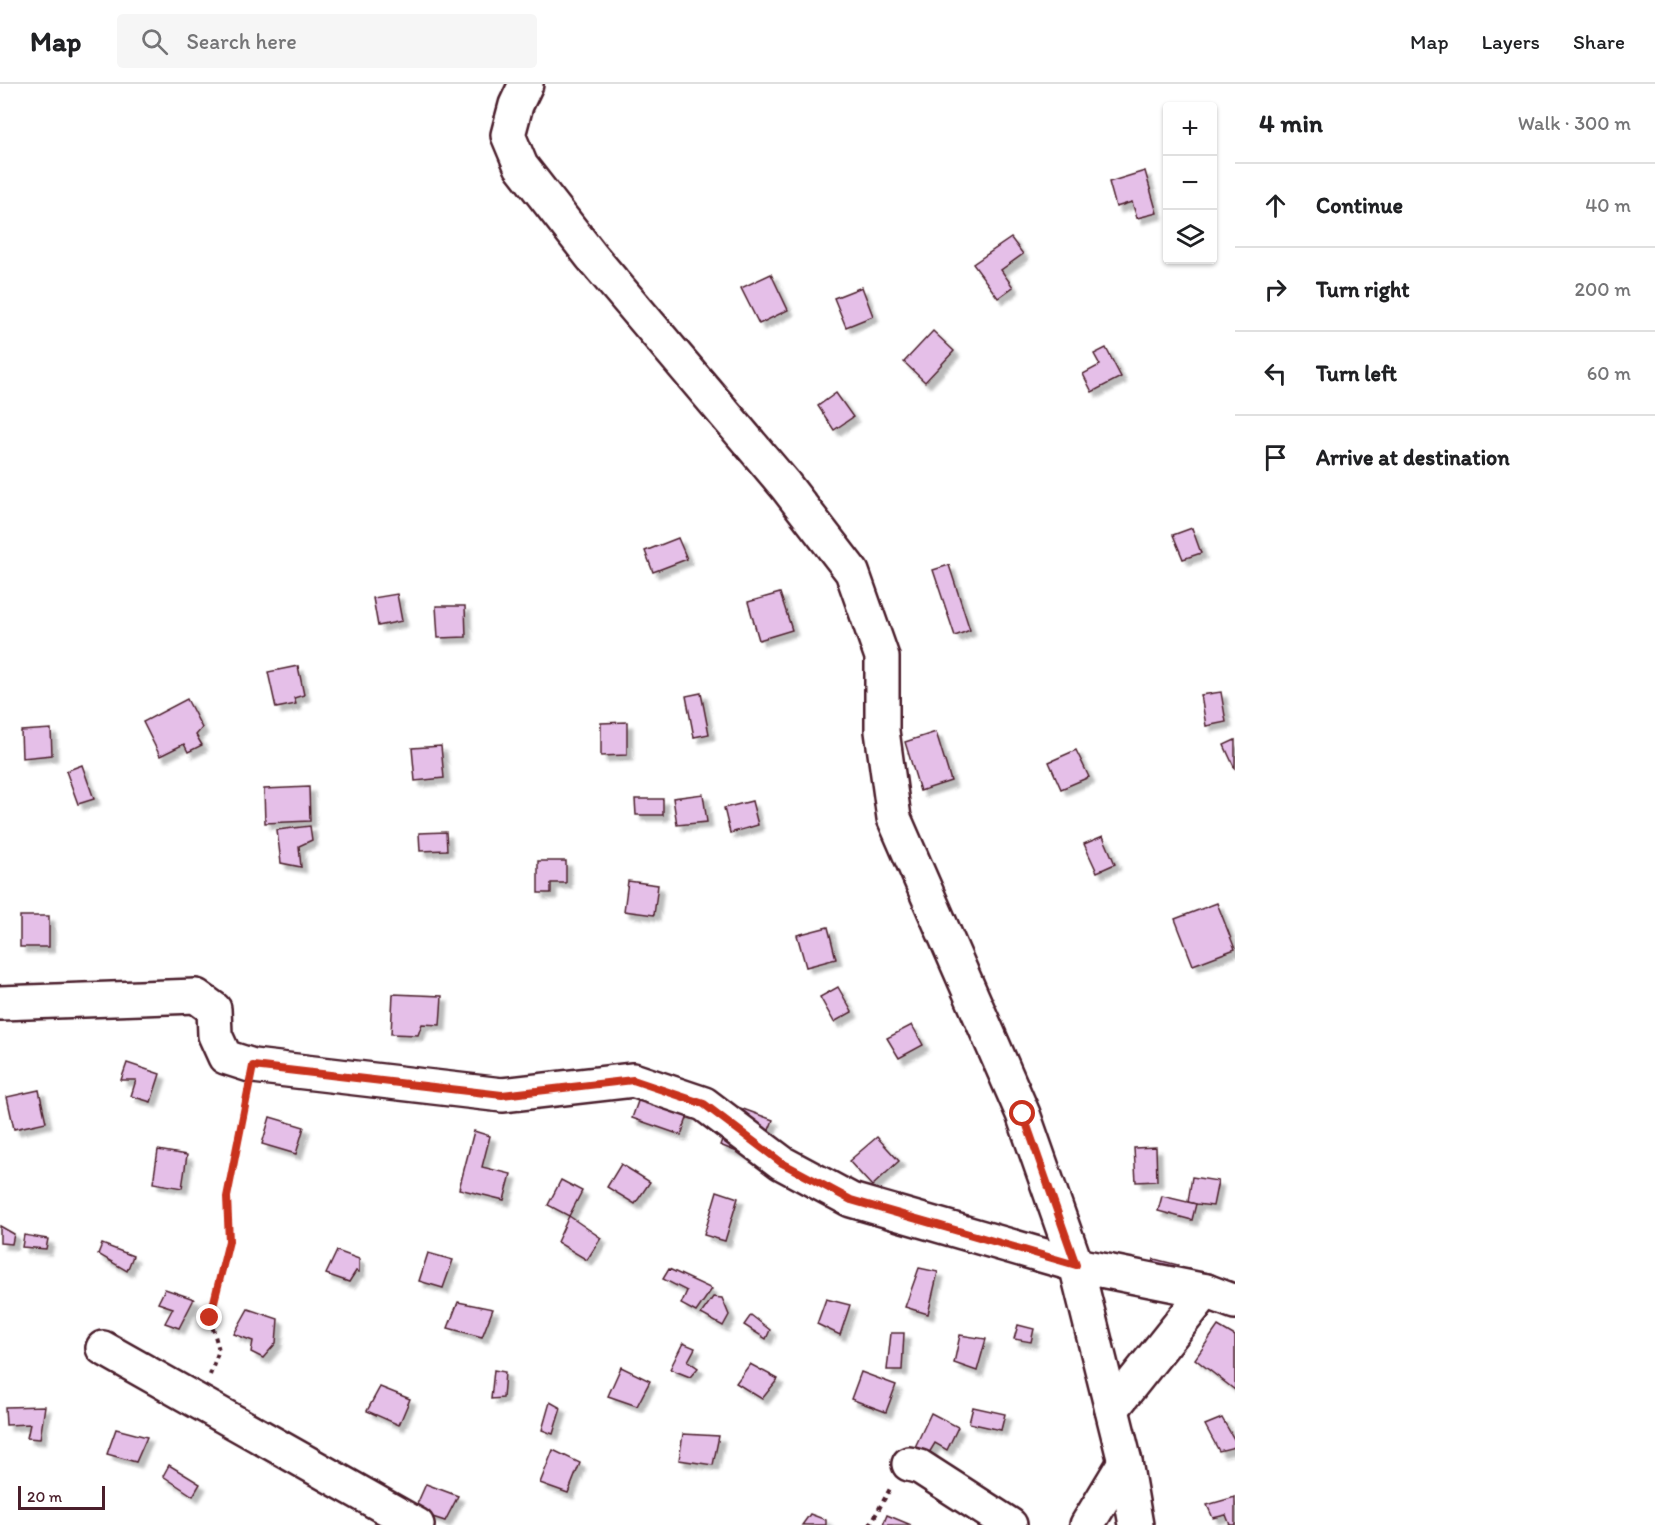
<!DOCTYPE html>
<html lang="en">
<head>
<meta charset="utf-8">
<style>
  :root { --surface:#fff; --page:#f6f6f6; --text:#202124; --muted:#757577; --line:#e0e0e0 }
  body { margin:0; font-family:Itim,sans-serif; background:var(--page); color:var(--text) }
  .controls { position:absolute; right:18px; top:18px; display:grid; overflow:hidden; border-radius:6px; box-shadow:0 2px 4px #0004 }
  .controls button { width:54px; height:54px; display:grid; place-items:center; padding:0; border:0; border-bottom:2px solid var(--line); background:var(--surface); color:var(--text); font:30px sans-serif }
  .scale { position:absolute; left:18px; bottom:15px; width:87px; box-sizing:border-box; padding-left:6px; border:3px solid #4a1f2b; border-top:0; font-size:16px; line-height:21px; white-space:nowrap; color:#4a1f2b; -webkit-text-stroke:4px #fff; paint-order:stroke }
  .stop { position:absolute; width:18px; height:18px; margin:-14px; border:4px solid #c8321e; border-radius:50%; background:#fff }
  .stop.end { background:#c8321e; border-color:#fff; box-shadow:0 2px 6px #0008 }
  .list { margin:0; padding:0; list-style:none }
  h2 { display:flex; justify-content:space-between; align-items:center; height:78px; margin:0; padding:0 24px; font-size:26px }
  h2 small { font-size:20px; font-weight:400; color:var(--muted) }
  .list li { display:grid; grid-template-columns:39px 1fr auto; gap:18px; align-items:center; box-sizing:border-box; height:84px; padding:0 24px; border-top:2px solid var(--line) }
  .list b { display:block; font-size:22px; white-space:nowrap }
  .list em { font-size:20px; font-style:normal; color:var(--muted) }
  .icon { flex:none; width:33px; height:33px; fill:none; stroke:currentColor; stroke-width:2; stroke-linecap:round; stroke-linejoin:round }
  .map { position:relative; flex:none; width:1235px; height:1441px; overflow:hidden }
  header { display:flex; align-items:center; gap:36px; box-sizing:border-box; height:84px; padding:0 30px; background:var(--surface); border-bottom:2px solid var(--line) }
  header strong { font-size:28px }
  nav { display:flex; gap:33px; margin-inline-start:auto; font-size:21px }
  .search { width:420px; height:54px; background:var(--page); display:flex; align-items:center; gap:15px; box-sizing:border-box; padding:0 21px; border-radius:6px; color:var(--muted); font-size:22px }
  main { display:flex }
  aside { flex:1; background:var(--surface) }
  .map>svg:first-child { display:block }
  .building { fill:#e5bfe8; stroke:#4a1f2b; stroke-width:1.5; filter:url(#shadow) }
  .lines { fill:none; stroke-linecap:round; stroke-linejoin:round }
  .minor-casing { stroke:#4a1f2b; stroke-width:38 }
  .path { stroke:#4a1f2b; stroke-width:4; stroke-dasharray:4.5 4.5; stroke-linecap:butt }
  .minor { stroke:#fff; stroke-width:33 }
  .route { stroke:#c8321e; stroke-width:8 }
</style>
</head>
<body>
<header>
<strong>Map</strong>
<div class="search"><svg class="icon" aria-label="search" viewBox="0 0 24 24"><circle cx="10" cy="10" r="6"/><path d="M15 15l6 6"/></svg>Search here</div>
<nav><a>Map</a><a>Layers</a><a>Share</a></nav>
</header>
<main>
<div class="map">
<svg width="1235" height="1441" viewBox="0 0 1235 1441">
  <defs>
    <filter id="shadow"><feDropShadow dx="5.5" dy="5.5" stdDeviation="1.5" flood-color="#0004"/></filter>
  </defs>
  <rect width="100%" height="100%" fill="#fff"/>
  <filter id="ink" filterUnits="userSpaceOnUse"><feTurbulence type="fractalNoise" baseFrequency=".0167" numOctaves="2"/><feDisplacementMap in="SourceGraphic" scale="12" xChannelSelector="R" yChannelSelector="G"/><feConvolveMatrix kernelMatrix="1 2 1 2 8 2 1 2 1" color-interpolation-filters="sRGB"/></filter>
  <g filter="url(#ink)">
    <g class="building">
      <path d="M 1145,87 L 1157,129 L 1137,134 L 1132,118 L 1116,123 L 1109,98 Z"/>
      <path d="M 1011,154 L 1023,170 L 1001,186 L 1013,203 L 998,214 L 973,180 Z"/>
      <path d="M 771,190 L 788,226 L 759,240 L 741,204 Z"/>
      <path d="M 862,203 L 873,232 L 846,243 L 834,214 Z"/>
      <path d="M 933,247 L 954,267 L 925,298 L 904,278 Z"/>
      <path d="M 1106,264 L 1121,293 L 1092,308 L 1083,290 L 1100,281 L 1094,270 Z"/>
      <path d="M 836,309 L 853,333 L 834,346 L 818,322 Z"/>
      <path d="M 1192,444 L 1201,469 L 1183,475 L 1173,451 Z"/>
      <path d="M 678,454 L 687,475 L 653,488 L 645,467 Z"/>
      <path d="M 949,481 L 970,546 L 955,552 L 933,486 Z"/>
      <path d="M 780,509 L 792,546 L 759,556 L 748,518 Z"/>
      <path d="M 397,510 L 402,537 L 378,542 L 373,514 Z"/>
      <path d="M 436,522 L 465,522 L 466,553 L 438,554 Z"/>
      <path d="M 298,582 L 304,611 L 294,614 L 296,620 L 276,624 L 268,588 Z"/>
      <path d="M 1221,608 L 1226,638 L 1206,642 L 1201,611 Z"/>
      <path d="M 701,609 L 709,650 L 694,653 L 686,612 Z"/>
      <path d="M 187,615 L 202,644 L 196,651 L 202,661 L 188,668 L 184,660 L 160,672 L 143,638 Z"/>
      <path d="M 627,638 L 627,671 L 601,672 L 601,639 Z"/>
      <path d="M 51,645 L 52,671 L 22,674 L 21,647 Z"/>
      <path d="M 936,648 L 951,697 L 920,707 L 905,658 Z"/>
      <path d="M 1235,656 L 1235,685 L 1224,661 Z"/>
      <path d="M 441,662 L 444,694 L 415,697 L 412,664 Z"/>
      <path d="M 1076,666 L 1089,693 L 1061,705 L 1049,678 Z"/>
      <path d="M 82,681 L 94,715 L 78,720 L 66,687 Z"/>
      <path d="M 309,703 L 310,737 L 265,739 L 264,705 Z"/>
      <path d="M 703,710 L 707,738 L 677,741 L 673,714 Z"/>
      <path d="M 635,715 L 663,715 L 663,731 L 636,731 Z"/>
      <path d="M 752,717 L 758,741 L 730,749 L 724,724 Z"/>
      <path d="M 310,742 L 312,756 L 299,762 L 301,783 L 281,779 L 277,746 Z"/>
      <path d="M 446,748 L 447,766 L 420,767 L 419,749 Z"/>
      <path d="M 1103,752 L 1115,780 L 1097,788 L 1084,760 Z"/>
      <path d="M 538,777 L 566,777 L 566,799 L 551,799 L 551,809 L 538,809 Z"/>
      <path d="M 628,797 L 658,801 L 654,831 L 624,827 Z"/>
      <path d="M 1217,819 L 1235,865 L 1193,881 L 1175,835 Z"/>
      <rect x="20" y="832" width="29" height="31"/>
      <path d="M 828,843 L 836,875 L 806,883 L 797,851 Z"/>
      <path d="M 838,903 L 852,928 L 834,938 L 820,913 Z"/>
      <path d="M 393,910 L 442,912 L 440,941 L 422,940 L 418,951 L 391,950 Z"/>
      <path d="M 912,941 L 923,961 L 899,974 L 887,954 Z"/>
      <path d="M 127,979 L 160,990 L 151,1018 L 131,1012 L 136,996 L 121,996 Z"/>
      <path d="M 39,1006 L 46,1038 L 14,1045 L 7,1013 Z"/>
      <path d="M 641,1009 L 690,1026 L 681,1051 L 632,1034 Z"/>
      <path d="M 735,1022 L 773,1036 L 757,1076 L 720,1061 Z"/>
      <path d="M 270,1033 L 304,1043 L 296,1070 L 262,1060 Z"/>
      <path d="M 474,1047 L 490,1052 L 482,1083 L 511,1090 L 504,1116 L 459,1105 Z"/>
      <path d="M 877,1053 L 899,1077 L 872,1102 L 849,1077 Z"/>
      <path d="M 1156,1063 L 1157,1097 L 1136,1098 L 1134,1064 Z"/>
      <path d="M 158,1066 L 187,1071 L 182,1104 L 153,1099 Z"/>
      <path d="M 621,1080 L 650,1098 L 635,1120 L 607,1103 Z"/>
      <path d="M 1192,1093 L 1218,1097 L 1213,1122 L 1196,1120 L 1188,1118 Z"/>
      <path d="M 561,1096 L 582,1107 L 569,1132 L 548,1121 Z"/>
      <path d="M 717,1107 L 738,1114 L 725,1157 L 704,1151 Z"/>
      <path d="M 1162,1112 L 1196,1120 L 1192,1136 L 1158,1127 Z"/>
      <path d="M 569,1132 L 601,1154 L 587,1176 L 557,1158 Z"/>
      <path d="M 0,1142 L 14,1150 L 12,1160 L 0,1159 Z"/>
      <path d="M 24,1151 L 48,1155 L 46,1165 L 22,1163 Z"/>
      <path d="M 102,1160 L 133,1172 L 127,1187 L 98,1170 Z"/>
      <path d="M 337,1167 L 359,1175 L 359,1188 L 356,1187 L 349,1198 L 326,1190 Z"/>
      <path d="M 428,1169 L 453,1176 L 443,1204 L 419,1197 Z"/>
      <path d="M 1154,1175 L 1178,1181 L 1174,1194 L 1151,1188 Z"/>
      <path d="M 919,1184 L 938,1188 L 928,1230 L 905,1223 Z"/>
      <path d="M 669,1185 L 712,1205 L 696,1228 L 681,1220 L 687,1207 L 663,1195 Z"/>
      <path d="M 165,1205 L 194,1215 L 179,1244 L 165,1239 L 173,1224 L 158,1219 Z"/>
      <path d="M 713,1213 L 722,1214 L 729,1231 L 723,1242 L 701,1230 Z"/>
      <path d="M 826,1215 L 850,1221 L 840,1251 L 817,1240 Z"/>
      <path d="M 458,1218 L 493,1225 L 482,1253 L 448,1244 Z"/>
      <path d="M 248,1225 L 278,1235 L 276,1259 L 263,1274 L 251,1268 L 253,1257 L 234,1250 Z"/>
      <path d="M 751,1231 L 770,1246 L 766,1255 L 744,1241 Z"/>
      <path d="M 1018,1241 L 1034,1245 L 1031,1258 L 1014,1255 Z"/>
      <path d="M 1218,1242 L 1235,1252 L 1235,1306 L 1195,1275 Z"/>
      <path d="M 891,1249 L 904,1249 L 902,1286 L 887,1286 Z"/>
      <path d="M 960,1251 L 986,1255 L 977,1287 L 954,1279 Z"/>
      <path d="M 683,1259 L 695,1264 L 688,1277 L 698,1284 L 690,1293 L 670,1285 Z"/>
      <path d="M 750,1280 L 778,1295 L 762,1315 L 736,1299 Z"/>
      <path d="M 621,1283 L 650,1297 L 637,1322 L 608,1312 Z"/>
      <path d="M 494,1286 L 505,1288 L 503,1314 L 491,1315 Z"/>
      <path d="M 861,1288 L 896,1301 L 886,1328 L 851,1315 Z"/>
      <path d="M 380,1303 L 410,1315 L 399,1341 L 367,1327 Z"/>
      <path d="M 550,1318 L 561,1324 L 553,1350 L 542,1346 Z"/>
      <path d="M 45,1322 L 40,1355 L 27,1354 L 30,1340 L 6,1341 L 5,1323 Z"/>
      <path d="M 973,1323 L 1005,1330 L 1001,1346 L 969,1339 Z"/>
      <path d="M 931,1329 L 958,1343 L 947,1366 L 935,1359 L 929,1369 L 915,1363 Z"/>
      <path d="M 1222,1334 L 1235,1357 L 1235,1363 L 1219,1367 L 1205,1341 Z"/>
      <path d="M 116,1345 L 147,1353 L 136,1378 L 107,1370 Z"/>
      <path d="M 683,1350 L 719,1352 L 713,1381 L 679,1376 Z"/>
      <path d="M 553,1366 L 580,1379 L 568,1409 L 540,1399 Z"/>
      <path d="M 169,1381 L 200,1400 L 193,1412 L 163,1392 Z"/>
      <path d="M 426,1400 L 458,1412 L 445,1437 L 414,1427 Z"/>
      <path d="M 1235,1413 L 1235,1441 L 1230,1441 L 1226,1431 L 1213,1434 L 1207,1421 Z"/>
      <path d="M 810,1430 L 826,1436 L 826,1441 L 802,1441 Z"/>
      <path d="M 887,1431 L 911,1441 L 883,1441 Z"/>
    </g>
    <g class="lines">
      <g class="minor-casing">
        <g id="minor">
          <path d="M 526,0 L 516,21 L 508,51 L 521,82 L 592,173 L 785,401 L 852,488 L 882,573 L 882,647 L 894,734 L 1023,1030 L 1076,1181 L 1125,1378 L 1136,1441"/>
          <path d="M 0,919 L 196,912 L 214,925 L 215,951 L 225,973 L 253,982 L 502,1011 L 633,996 L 704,1020 L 782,1079 L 851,1116 L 1076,1181 L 1206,1207 L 1235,1218"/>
          <path d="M 103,1264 L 417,1441"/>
          <path d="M 1112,1325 L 1206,1207"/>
          <path d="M 909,1380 L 920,1383 L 1010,1441"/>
          <path d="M 1087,1441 L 1125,1378"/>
        </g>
      </g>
      <g class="path">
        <path d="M 210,1291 L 219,1266 L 210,1234 L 229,1157 L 227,1113 L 247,1012"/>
        <path d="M 870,1441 L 891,1403"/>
      </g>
      <use href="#minor" class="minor"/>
    </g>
  </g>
  <g class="lines" filter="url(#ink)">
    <path class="route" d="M 210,1234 L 229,1157 L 227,1113 L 253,982 L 502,1011 L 633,996 L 704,1020 L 782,1079 L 851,1116 L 1076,1181 L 1023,1030"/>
  </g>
</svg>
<div class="controls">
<button>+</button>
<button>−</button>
<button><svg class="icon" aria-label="layers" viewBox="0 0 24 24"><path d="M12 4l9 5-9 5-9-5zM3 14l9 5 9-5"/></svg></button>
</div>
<div class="scale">20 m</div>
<div class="stop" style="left:1023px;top:1030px"></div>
<div class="stop end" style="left:210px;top:1234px"></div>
</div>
<aside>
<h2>4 min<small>Walk · 300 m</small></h2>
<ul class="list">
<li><svg class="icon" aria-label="ahead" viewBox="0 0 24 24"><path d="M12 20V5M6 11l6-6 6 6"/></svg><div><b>Continue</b></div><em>40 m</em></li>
<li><svg class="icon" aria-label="right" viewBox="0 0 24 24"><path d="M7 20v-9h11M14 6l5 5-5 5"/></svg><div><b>Turn right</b></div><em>200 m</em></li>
<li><svg class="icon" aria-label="left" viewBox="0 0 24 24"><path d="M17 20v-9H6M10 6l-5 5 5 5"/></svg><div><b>Turn left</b></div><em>60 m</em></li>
<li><svg class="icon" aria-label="arrive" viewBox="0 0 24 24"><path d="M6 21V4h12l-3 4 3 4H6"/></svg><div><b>Arrive at destination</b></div></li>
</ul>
</aside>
</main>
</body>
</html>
